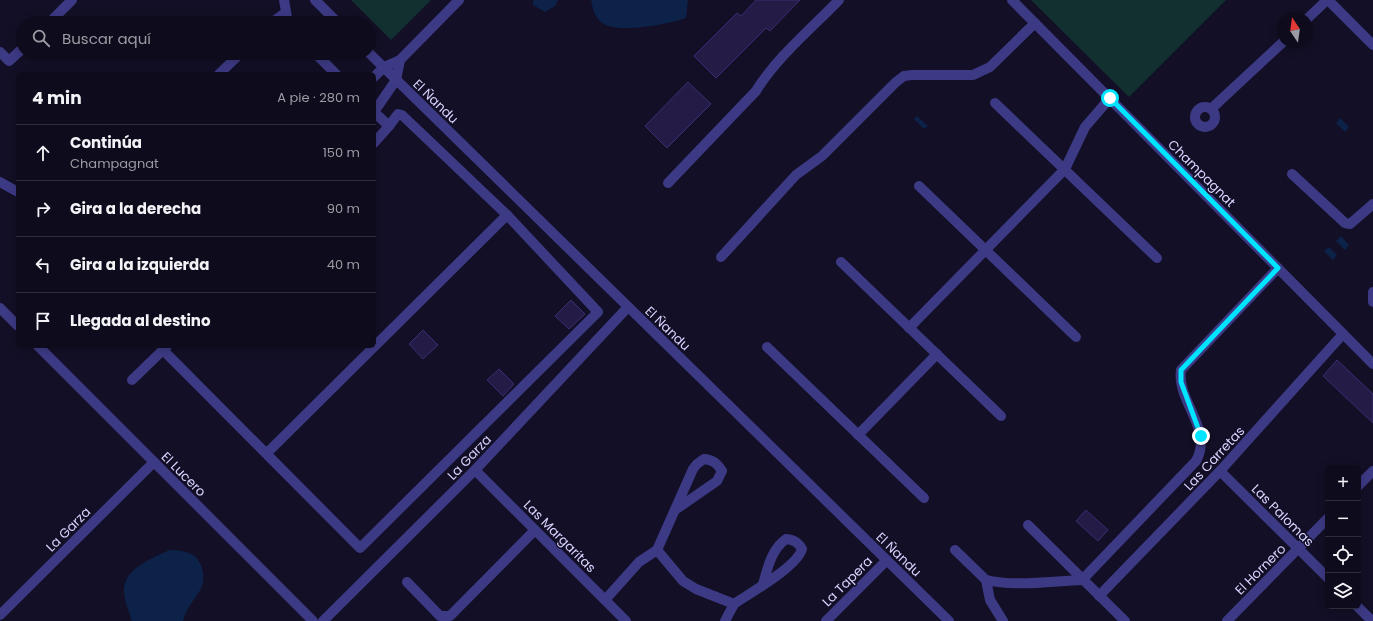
<!DOCTYPE html>
<html lang="es">
<head>
<meta charset="utf-8">
<style>
  :root { --surface:#0e0b1c; --page:#1c1929; --text:#f1f3f6; --muted:#9b9ba3; --line:#2e2b3b }
  body { margin:0; font-family:Poppins,sans-serif; background:var(--page); color:var(--text) }
  .controls { position:absolute; right:12px; bottom:12px; display:grid; overflow:hidden; border-radius:6px; box-shadow:0 2px 10px #0003 }
  .controls button { width:36px; height:36px; display:grid; place-items:center; padding:0; border:0; border-bottom:1px solid var(--line); background:var(--surface); color:var(--text); font:20px sans-serif }
  .compass { position:absolute; left:1277px; top:12px; width:36px; height:36px; border-radius:50%; background:var(--surface); box-shadow:0 2px 10px #0003; rotate:347deg }
  .stop { position:absolute; width:12px; height:12px; margin:-9px; border:3px solid #00e5ff; border-radius:50%; background:#fff }
  .stop.end { background:#00e5ff; border-color:#fff; box-shadow:0 1px 4px #0008 }
  .list { margin:0; padding:0; list-style:none }
  h2 { display:flex; justify-content:space-between; align-items:center; height:52px; margin:0; padding:0 16px; font-size:17px }
  h2 small { font-size:13px; font-weight:400; color:var(--muted) }
  .list li { display:grid; grid-template-columns:26px 1fr auto; gap:12px; align-items:center; box-sizing:border-box; height:56px; padding:0 16px; border-top:1px solid var(--line) }
  .list b { display:block; font-size:15px; white-space:nowrap }
  .list p { margin:0; font-size:13px; white-space:nowrap; color:var(--muted) }
  .list em { font-size:13px; font-style:normal; color:var(--muted) }
  .icon { flex:none; width:22px; height:22px; fill:none; stroke:currentColor; stroke-width:2; stroke-linecap:round; stroke-linejoin:round }
  .map { position:relative; flex:none; width:1373px; height:621px; overflow:hidden }
  .search { position:absolute; background:var(--surface); box-shadow:0 2px 10px #0003; left:16px; top:16px; width:360px; height:44px; display:flex; align-items:center; gap:10px; box-sizing:border-box; padding:0 14px; border-radius:22px; color:var(--muted); font-size:15px }
  .panel { position:absolute; background:var(--surface); box-shadow:0 2px 10px #0003; left:16px; top:72px; width:360px; height:276px; border-radius:6px }
  .map>svg:first-child { display:block }
  .green { fill:#12302f }
  .water { fill:#0c2248 }
  .building { fill:#241b47; stroke:#3b2d73 }
  .lines { fill:none; stroke-linecap:round; stroke-linejoin:round }
  .minor { stroke:#3d3a85; stroke-width:10 }
  .route { stroke:#00e5ff; stroke-width:5 }
  .labels { text-anchor:middle; stroke-width:3; stroke-linejoin:round; paint-order:stroke }
  .street-label { font-size:13px; fill:#d9d4ff; stroke:#130f26 }
</style>
</head>
<body>
<div class="map">
<svg width="1373" height="621" viewBox="0 0 1373 621">
  <rect width="100%" height="100%" fill="#130f26"/>
  <g class="green">
    <path d="M 351,0 L 431,0 L 391,40 Z"/>
    <path d="M 1031,0 L 1226,0 L 1129,97 Z"/>
  </g>
  <g class="water">
    <path d="M 533,0 L 558,0 L 555,6 L 545,12 L 533,5 Z"/>
    <path d="M 591,0 L 688,0 L 686,18 C 668,24 616,35 601,22 C 594,16 593,9 591,0 Z"/>
    <path d="M 917,116 L 928,126 L 924,129 L 914,119 Z"/>
    <path d="M 1340,118 L 1349,127 L 1345,132 L 1336,123 Z"/>
    <path d="M 1341,236 L 1349,245 L 1345,250 L 1336,241 Z"/>
    <path d="M 1329,247 L 1337,255 L 1333,260 L 1324,251 Z"/>
    <path d="M 169,550 C 177,550 187,551 193,555 C 202,561 206,577 202,586 C 197,598 186,607 183,621 L 132,621 C 129,612 124,600 124,591 C 124,567 153,559 169,550 Z"/>
  </g>
  <g class="building">
    <path d="M 756,0 L 800,0 L 770,31 L 766,28 L 716,78 L 694,56 L 737,13 L 741,16 Z"/>
    <path d="M 688,82 L 711,104 L 667,148 L 645,126 Z"/>
    <path d="M 571,300 L 585,314 L 569,329 L 555,316 Z"/>
    <path d="M 423,330 L 438,345 L 423,359 L 409,344 Z"/>
    <path d="M 1337,360 L 1373,394 L 1373,423 L 1323,376 Z"/>
    <path d="M 499,369 L 514,384 L 503,396 L 487,380 Z"/>
    <path d="M 1086,510 L 1108,530 L 1098,541 L 1076,521 Z"/>
  </g>
  <g class="lines">
    <g class="minor">
      <path d="M 284,0 L 288,23"/>
      <path d="M 315,0 L 338,23"/>
      <path d="M 1012,0 L 1373,364"/>
      <path d="M 1328,0 L 1373,45"/>
      <path d="M 1307,19 L 1327,0"/>
      <path d="M 49,23 L 72,0"/>
      <path d="M 271,23 L 285,13"/>
      <path d="M 0,52 L 9,61 L 23,48"/>
      <path d="M 315,53 L 336,74"/>
      <path d="M 369,53 L 949,621"/>
      <path d="M 219,74 L 241,53"/>
      <path d="M 374,77 L 384,67 L 400,60 L 459,0"/>
      <path d="M 995,103 L 1157,258"/>
      <circle cx="1205" cy="117" r="10"/>
      <path d="M 1211,109 L 1283,42"/>
      <path d="M 374,112 L 396,80 L 400,60"/>
      <path d="M 374,143 L 389,126"/>
      <path d="M 1292,174 L 1345,223 L 1350,224 L 1373,204"/>
      <path d="M 0,182 L 18,192"/>
      <path d="M 668,183 L 756,91 C 777,57 811,29 839,0"/>
      <path d="M 919,186 L 1076,337"/>
      <path d="M 721,257 L 796,175 L 822,156 L 896,82 L 904,76 L 912,75 L 973,75 L 990,67 L 1035,23"/>
      <path d="M 841,262 L 1001,416"/>
      <path d="M 1373,292 L 1373,302"/>
      <path d="M 0,308 L 18,326"/>
      <path d="M 909,328 L 1065,169 L 1085,127 L 1110,98"/>
      <path d="M 38,346 L 313,621"/>
      <path d="M 767,347 L 924,498"/>
      <path d="M 163,350 L 360,548 L 598,312 L 507,215 L 402,115 L 398,114 L 389,126 L 374,112"/>
      <path d="M 132,380 L 167,346"/>
      <path d="M 858,435 L 937,354"/>
      <path d="M 267,453 L 507,215"/>
      <path d="M 475,470 L 626,621"/>
      <path d="M 1220,471 L 1328,578"/>
      <path d="M 1358,486 L 1373,471"/>
      <path d="M 1028,525 L 1125,621"/>
      <path d="M 657,550 L 683,581 L 696,589 L 734,604 L 725,621"/>
      <path d="M 955,550 L 986,580 L 990,600 L 1003,621"/>
      <path d="M 986,580 C 1014,587 1053,581 1082,580 L 1196,461 C 1214,429 1176,401 1181,370 L 1278,268"/>
      <path d="M 407,582 L 440,616 L 450,616 L 535,530"/>
      <path d="M 1099,596 L 1220,471 L 1343,334"/>
      <path d="M 605,600 L 639,562 L 657,550 L 693,469 L 697,464 L 704,459 C 713,460 717,463 722,471 L 717,481 L 675,510"/>
      <path d="M 734,604 C 750,593 797,567 802,549 C 798,542 794,540 786,539 C 771,550 768,567 763,584"/>
      <path d="M 1357,606 L 1372,621"/>
      <path d="M 0,615 L 154,462"/>
      <path d="M 323,621 L 475,470 L 628,307"/>
      <path d="M 826,621 L 887,560"/>
      <path d="M 1227,621 L 1328,518"/>
    </g>
  </g>
  <g class="lines">
    <path class="route" d="M 1110,98 L 1278,268 L 1181,370 L 1181,382 L 1201,436"/>
  </g>
  <g class="labels">
    <g class="street-label">
      <text transform="translate(436 101) rotate(44)" y="5">El Ñandu</text>
      <text transform="translate(1202 173) rotate(45)" y="5">Champagnat</text>
      <text transform="translate(668 328) rotate(44)" y="5">El Ñandu</text>
      <text transform="translate(469 457) rotate(-46)" y="5">La Garza</text>
      <text transform="translate(1214 458) rotate(-47)" y="5">Las Carretas</text>
      <text transform="translate(184 474) rotate(45)" y="5">El Lucero</text>
      <text transform="translate(1283 515) rotate(45)" y="5">Las Palomas</text>
      <text transform="translate(68 529) rotate(-45)" y="5">La Garza</text>
      <text transform="translate(560 536) rotate(45)" y="5">Las Margaritas</text>
      <text transform="translate(899 554) rotate(44)" y="5">El Ñandu</text>
      <text transform="translate(1260 569) rotate(-45)" y="5">El Hornero</text>
      <text transform="translate(847 581) rotate(-45)" y="5">La Tapera</text>
    </g>
  </g>
</svg>
<div class="controls">
<button>+</button>
<button>−</button>
<button><svg class="icon" aria-label="locate" viewBox="0 0 24 24"><circle cx="12" cy="12" r="6"/><path d="M12 2v4M12 18v4M2 12h4M18 12h4"/></svg></button>
<button><svg class="icon" aria-label="layers" viewBox="0 0 24 24"><path d="M12 4l9 5-9 5-9-5zM3 14l9 5 9-5"/></svg></button>
</div>
<svg class="compass" viewBox="-18 -18 36 36"><path d="M0-13l5 13h-10z" fill="#e53935"/><path d="M0 13l5-13h-10z" fill="#9b9ba3"/></svg>
<div class="stop" style="left:1110px;top:98px"></div>
<div class="stop end" style="left:1201px;top:436px"></div>
<div class="search"><svg class="icon" aria-label="search" viewBox="0 0 24 24"><circle cx="10" cy="10" r="6"/><path d="M15 15l6 6"/></svg>Buscar aquí</div>
<section class="panel">
<h2>4 min<small>A pie · 280 m</small></h2>
<ul class="list">
<li><svg class="icon" aria-label="ahead" viewBox="0 0 24 24"><path d="M12 20V5M6 11l6-6 6 6"/></svg><div><b>Continúa</b><p>Champagnat</p></div><em>150 m</em></li>
<li><svg class="icon" aria-label="right" viewBox="0 0 24 24"><path d="M7 20v-9h11M14 6l5 5-5 5"/></svg><div><b>Gira a la derecha</b></div><em>90 m</em></li>
<li><svg class="icon" aria-label="left" viewBox="0 0 24 24"><path d="M17 20v-9H6M10 6l-5 5 5 5"/></svg><div><b>Gira a la izquierda</b></div><em>40 m</em></li>
<li><svg class="icon" aria-label="arrive" viewBox="0 0 24 24"><path d="M6 21V4h12l-3 4 3 4H6"/></svg><div><b>Llegada al destino</b></div></li>
</ul>
</section>
</div>
</body>
</html>
